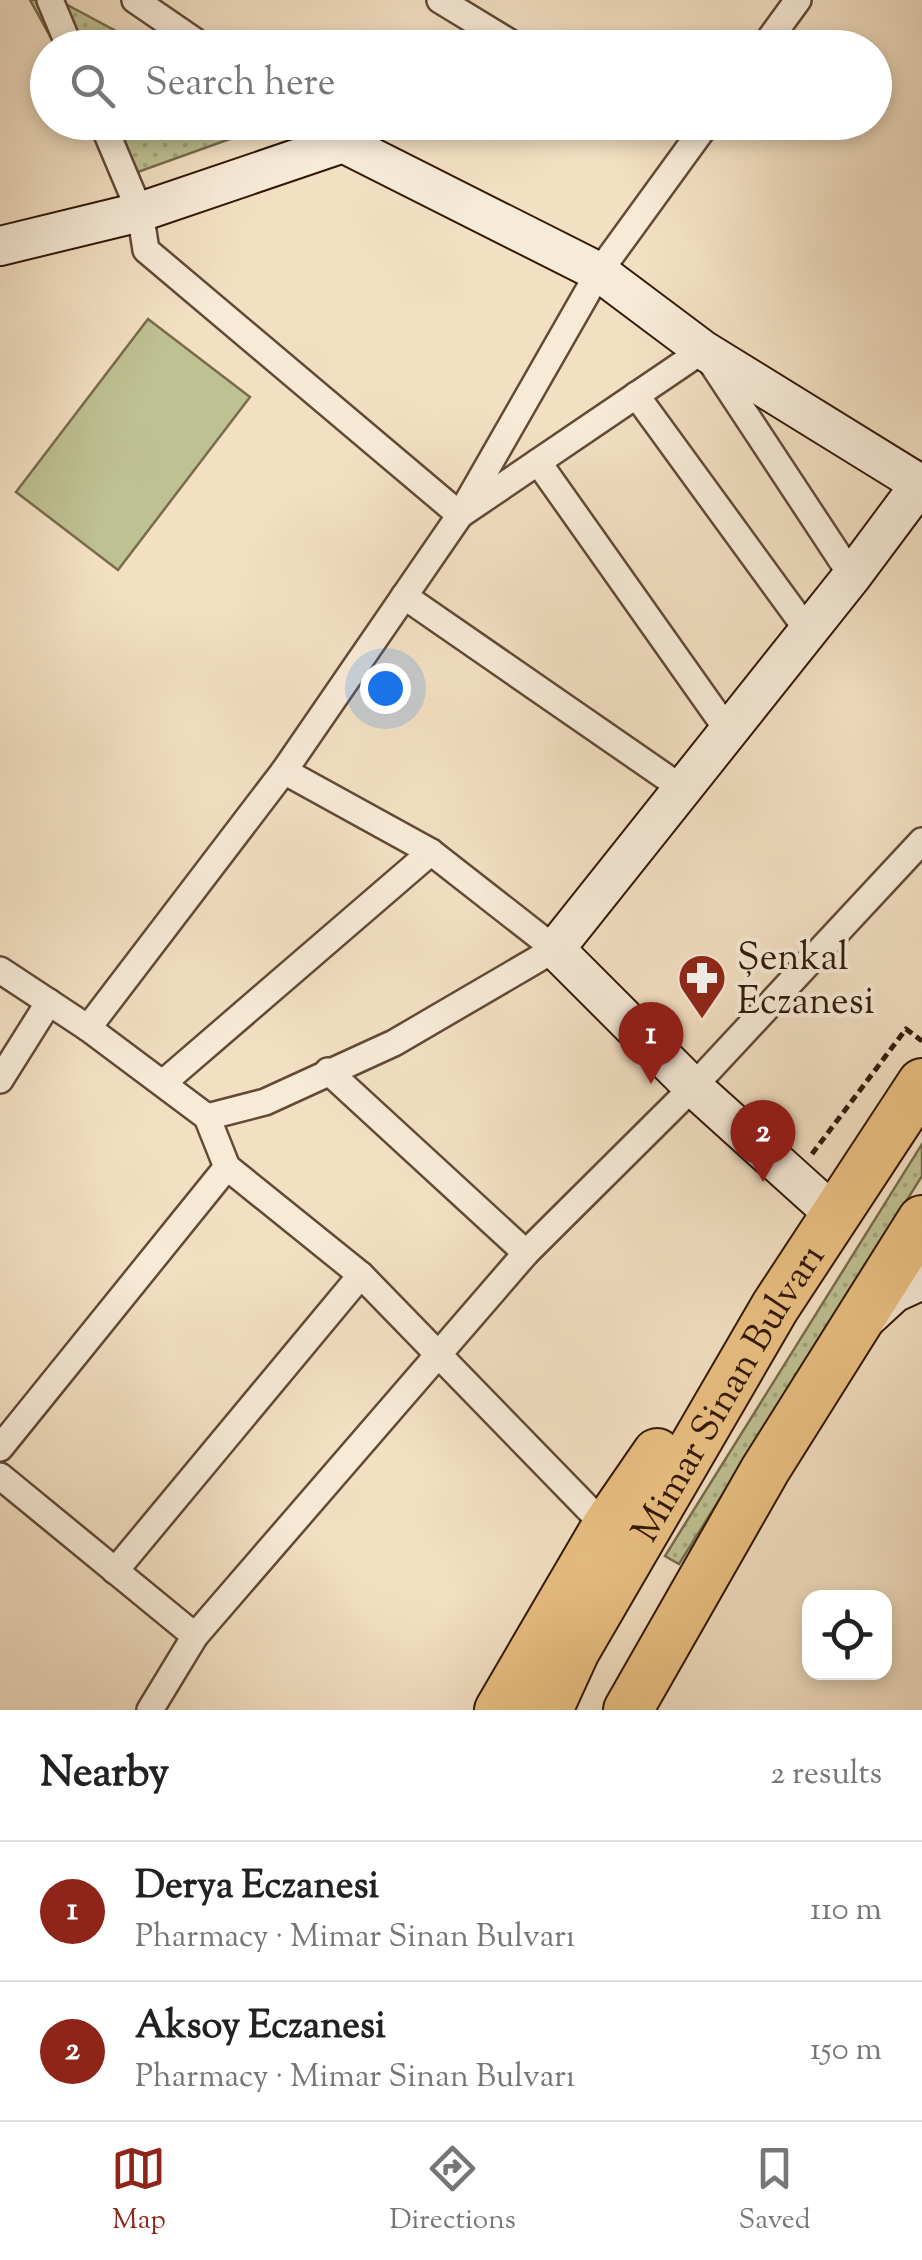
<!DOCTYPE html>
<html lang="en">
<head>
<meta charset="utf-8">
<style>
  :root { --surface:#fff; --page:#f6f6f6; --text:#222; --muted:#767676; --line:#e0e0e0; --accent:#8f2418 }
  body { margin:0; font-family:"Sorts Mill Goudy",serif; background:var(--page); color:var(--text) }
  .controls { position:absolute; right:30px; bottom:30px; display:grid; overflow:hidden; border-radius:20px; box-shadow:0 5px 15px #0003 }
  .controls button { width:90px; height:90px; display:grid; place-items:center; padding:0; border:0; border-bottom:2px solid var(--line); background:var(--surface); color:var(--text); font:50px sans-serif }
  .you { position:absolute; left:385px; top:688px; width:35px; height:35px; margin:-25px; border:8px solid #fff; border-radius:50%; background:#1a73e8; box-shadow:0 0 0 15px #1a73e833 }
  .badge { display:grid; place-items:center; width:65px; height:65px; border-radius:50%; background:var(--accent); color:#fff; font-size:32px; font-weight:700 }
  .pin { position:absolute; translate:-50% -82px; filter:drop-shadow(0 2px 5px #0008) }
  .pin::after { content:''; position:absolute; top:52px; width:35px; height:30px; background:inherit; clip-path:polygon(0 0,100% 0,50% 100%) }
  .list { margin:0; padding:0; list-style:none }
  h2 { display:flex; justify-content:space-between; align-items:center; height:130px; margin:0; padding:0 40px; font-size:42px }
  h2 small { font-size:32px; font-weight:400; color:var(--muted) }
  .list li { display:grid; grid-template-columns:65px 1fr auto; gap:30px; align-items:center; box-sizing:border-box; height:140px; padding:0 40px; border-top:2px solid var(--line) }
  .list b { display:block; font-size:38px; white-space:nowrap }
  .list p { margin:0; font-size:32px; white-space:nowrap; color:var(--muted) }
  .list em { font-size:32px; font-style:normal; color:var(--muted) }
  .icon { flex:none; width:55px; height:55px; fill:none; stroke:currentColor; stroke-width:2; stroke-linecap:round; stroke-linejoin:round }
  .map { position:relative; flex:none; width:922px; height:1710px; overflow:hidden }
  .search { position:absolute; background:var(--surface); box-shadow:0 5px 15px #0003; left:30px; right:30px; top:30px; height:110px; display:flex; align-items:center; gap:25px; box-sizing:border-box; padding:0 35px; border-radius:55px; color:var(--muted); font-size:38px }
  .sheet { height:410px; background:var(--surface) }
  nav { display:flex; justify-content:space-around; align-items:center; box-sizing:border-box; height:140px; border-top:2px solid var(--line); background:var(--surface); font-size:28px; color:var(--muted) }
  nav a { display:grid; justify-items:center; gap:5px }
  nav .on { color:var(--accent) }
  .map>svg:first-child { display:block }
  .grass { fill:url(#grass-dots); stroke:#786c4c; stroke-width:2.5 }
  .pitch { fill:#bec192; stroke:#786c4c; stroke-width:2.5 }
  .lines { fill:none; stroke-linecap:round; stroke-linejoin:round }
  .street-casing { stroke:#624a36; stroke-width:30 }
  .secondary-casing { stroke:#321807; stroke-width:42 }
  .highway-casing { stroke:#321807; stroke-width:52 }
  .path { stroke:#321807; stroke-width:5; stroke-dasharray:8 5; stroke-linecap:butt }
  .street { stroke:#f7ebd8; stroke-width:25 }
  .secondary { stroke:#f7ebd8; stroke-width:38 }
  .highway { stroke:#eac082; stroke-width:48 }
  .labels { text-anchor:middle; stroke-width:8; stroke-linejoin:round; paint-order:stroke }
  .poi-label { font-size:38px; fill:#321807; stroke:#f7ebd8; text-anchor:start }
  .street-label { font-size:38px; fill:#321807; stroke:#f7ebd8 }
</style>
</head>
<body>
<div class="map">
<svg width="922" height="1710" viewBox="0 0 922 1710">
  <defs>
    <pattern id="grass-dots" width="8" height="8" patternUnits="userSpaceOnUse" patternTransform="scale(2.5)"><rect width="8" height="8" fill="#bec192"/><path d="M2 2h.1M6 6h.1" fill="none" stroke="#a4a57c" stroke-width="1.8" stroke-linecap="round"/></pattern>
  </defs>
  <rect width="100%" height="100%" fill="#f3e0c3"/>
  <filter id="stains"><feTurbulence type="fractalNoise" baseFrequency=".002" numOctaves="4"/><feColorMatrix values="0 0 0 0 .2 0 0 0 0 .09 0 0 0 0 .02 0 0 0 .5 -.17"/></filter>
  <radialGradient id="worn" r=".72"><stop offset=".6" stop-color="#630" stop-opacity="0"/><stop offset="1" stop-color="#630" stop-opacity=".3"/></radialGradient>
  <g class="grass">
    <path d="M 30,0 L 58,0 L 146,47 L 56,47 Z"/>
    <path d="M 95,123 L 257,123 L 255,130 L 124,177 Z"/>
    <path d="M 922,1144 L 922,1176 L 679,1564 L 665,1556 Z"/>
  </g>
  <path class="pitch" d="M 148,319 L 250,397 L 118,570 L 16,492 Z"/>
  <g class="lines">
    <g class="street-casing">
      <g id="street">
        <path d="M 50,0 L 70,48"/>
        <path d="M 135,0 L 205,48"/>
        <path d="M 440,0 L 519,48"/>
        <path d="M 763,48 L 798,0"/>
        <path d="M 102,122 L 140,212 L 146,250 L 460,515 L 703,350 L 852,576"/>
        <path d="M 314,122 L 343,143"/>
        <path d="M 636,395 L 808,631"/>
        <path d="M 538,462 L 729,732"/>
        <path d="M 404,596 L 683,789"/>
        <path d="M 0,970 L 88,1028 L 207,1117 L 227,1167 L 361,1275 L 606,1527"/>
        <path d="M 88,1028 L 284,771 L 460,515 L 599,272 L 708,122"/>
        <path d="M 328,1071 L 526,1253"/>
        <path d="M 0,1080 L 49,1002"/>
        <path d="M 163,1083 L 431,852"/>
        <path d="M 207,1117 L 265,1102 L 394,1043 L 555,949 L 431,852 L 284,771"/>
        <path d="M 0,1448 L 227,1167"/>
        <path d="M 0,1476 L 195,1636"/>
        <path d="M 115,1571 L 361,1275"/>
        <path d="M 150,1710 L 195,1636 L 526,1253 L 693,1087 L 922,841"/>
      </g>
    </g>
    <g class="secondary-casing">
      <g id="secondary">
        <path d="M 0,246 L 140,212 L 343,143 L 599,272 L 703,350 L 920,484"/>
        <path d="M 835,1215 L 693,1087 L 555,949 L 852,576 L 922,482"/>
        <path d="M 868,1317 L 894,1293 L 922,1280"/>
      </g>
    </g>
    <g class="highway-casing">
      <g id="highway">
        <path d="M 499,1710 L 606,1527 L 657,1453"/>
        <path id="s1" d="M 548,1710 L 575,1651 L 775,1307 L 922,1083"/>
        <path d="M 628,1710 L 765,1470 L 922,1220"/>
      </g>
    </g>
    <path class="path" d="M 812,1154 L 906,1029 L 922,1041"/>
    <use href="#street" class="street"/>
    <use href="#secondary" class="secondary"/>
    <use href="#highway" class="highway"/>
  </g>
  <defs>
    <g id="pharmacy-pin" transform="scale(2.5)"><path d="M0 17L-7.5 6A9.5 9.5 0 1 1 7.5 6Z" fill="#8f2418" stroke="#f7ebd8"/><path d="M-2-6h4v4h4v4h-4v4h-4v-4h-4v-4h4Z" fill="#fff"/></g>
  </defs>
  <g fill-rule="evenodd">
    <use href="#pharmacy-pin" x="702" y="978"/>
  </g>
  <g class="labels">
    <g class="poi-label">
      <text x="737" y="969">Şenkal<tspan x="737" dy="44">Eczanesi</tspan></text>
    </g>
    <g class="street-label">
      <text dy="13" stroke="none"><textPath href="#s1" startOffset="365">Mimar Sinan Bulvarı</textPath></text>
    </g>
  </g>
  <rect width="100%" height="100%" filter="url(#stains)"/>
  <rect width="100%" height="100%" fill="url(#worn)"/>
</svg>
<div class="controls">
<button><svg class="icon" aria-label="locate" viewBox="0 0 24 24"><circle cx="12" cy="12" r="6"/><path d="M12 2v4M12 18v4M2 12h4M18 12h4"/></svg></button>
</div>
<div class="you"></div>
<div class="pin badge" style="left:651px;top:1084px">1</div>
<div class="pin badge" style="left:763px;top:1182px">2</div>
<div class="search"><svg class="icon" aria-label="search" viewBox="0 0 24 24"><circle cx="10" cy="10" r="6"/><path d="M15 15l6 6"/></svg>Search here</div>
</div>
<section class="sheet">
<h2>Nearby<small>2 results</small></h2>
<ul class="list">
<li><span class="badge">1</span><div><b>Derya Eczanesi</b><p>Pharmacy · Mimar Sinan Bulvarı</p></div><em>110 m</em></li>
<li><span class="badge">2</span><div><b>Aksoy Eczanesi</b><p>Pharmacy · Mimar Sinan Bulvarı</p></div><em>150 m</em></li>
</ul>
</section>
<nav>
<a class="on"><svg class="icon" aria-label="map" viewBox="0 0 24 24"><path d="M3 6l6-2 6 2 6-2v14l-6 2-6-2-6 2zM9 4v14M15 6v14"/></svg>Map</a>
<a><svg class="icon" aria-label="directions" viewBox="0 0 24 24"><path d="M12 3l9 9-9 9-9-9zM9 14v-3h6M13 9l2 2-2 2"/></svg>Directions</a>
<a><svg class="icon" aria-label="saved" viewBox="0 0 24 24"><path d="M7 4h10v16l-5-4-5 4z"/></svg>Saved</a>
</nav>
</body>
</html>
